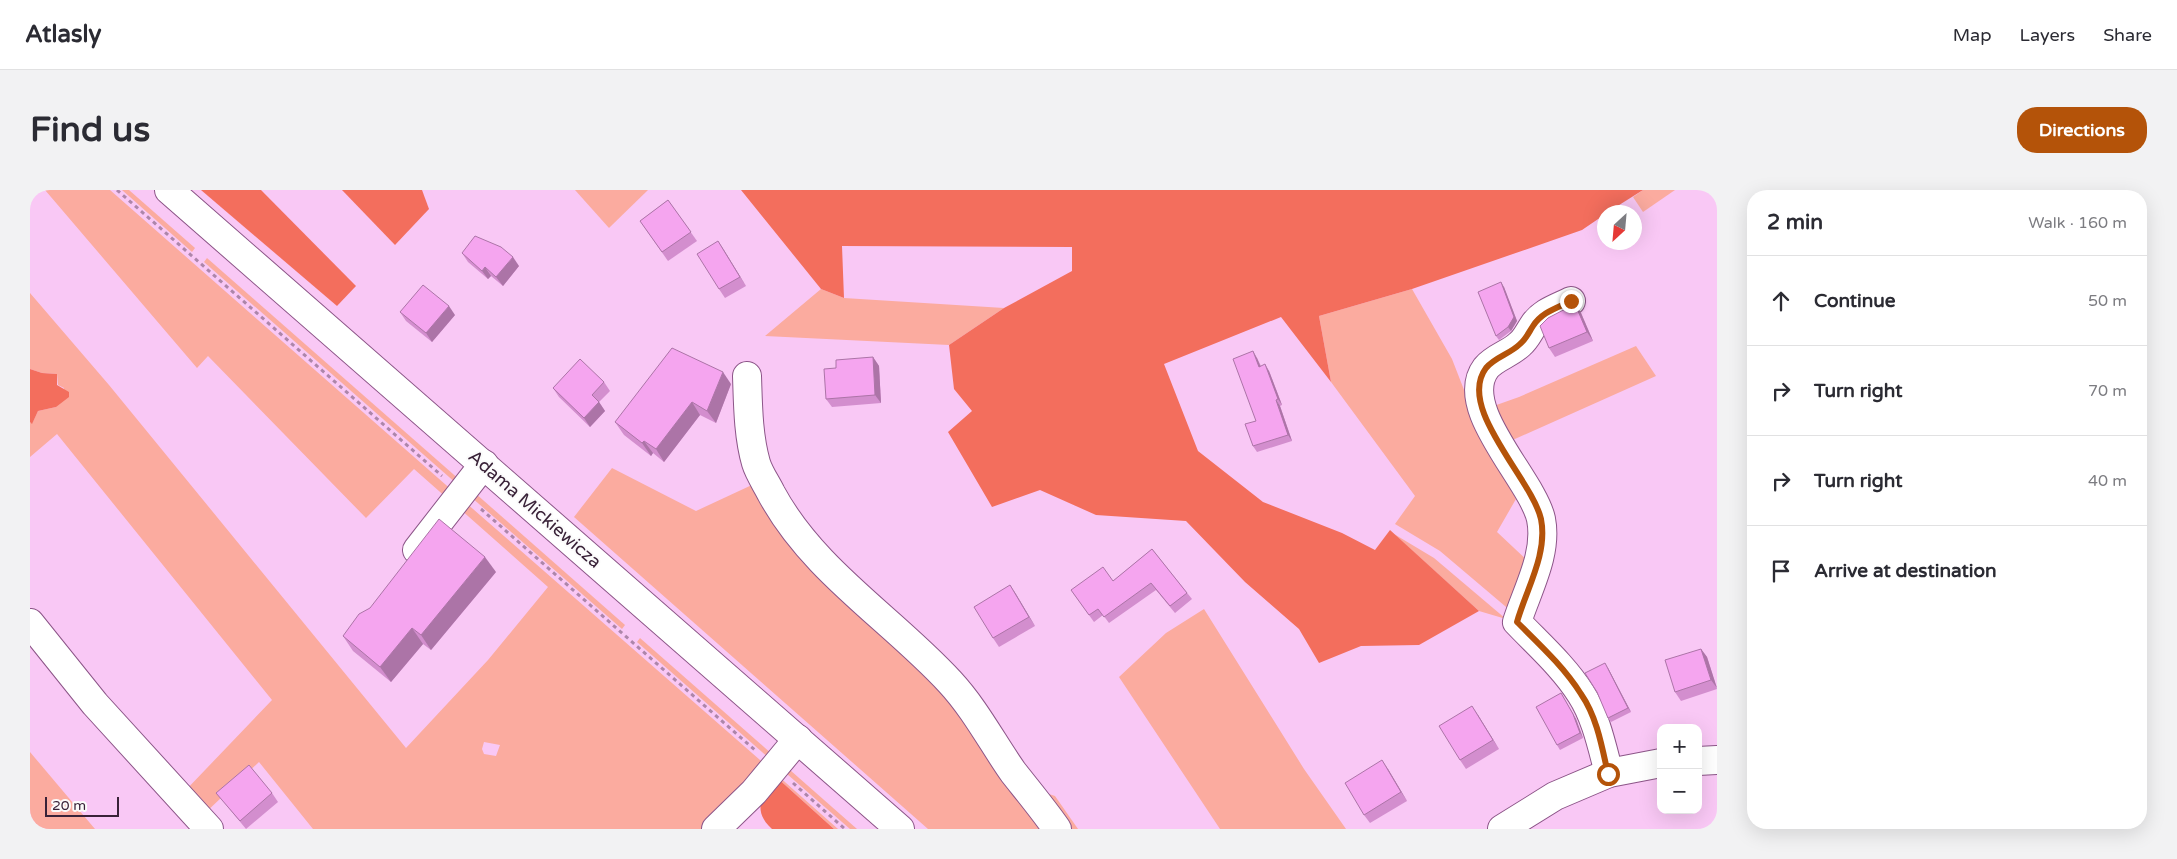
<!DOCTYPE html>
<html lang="en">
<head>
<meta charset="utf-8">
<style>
  :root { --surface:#fff; --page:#f2f2f3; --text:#2b2b33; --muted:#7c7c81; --line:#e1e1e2; --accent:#b45309 }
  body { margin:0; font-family:"Varela Round",sans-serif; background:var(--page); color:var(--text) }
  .controls { position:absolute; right:15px; bottom:15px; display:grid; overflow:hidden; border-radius:10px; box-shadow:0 5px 20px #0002 }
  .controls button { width:45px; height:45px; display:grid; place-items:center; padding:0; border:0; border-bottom:1px solid var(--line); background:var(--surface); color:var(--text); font:25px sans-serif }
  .compass { position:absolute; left:1567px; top:15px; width:45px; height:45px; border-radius:50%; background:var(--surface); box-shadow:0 5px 20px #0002; rotate:206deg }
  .scale { position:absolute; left:15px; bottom:12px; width:74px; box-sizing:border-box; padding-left:5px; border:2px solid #392238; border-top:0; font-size:14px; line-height:18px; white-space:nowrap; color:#392238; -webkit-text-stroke:4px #fbfbfb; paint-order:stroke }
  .stop { position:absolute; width:15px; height:15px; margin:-11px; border:4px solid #b45309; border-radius:50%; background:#fff }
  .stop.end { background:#b45309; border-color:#fff; box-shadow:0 1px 5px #0008 }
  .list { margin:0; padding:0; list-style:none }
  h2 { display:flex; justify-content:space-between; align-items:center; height:65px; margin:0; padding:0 20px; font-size:21px }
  h2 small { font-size:16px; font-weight:400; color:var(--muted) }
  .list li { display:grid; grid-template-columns:32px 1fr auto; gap:15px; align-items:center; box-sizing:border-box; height:90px; padding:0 20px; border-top:1px solid var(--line) }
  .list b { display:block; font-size:19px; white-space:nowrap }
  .list em { font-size:16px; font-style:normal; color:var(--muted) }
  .icon { flex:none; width:28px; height:28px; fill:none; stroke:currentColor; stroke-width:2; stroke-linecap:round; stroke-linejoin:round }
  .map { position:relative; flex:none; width:1687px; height:639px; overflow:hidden; border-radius:20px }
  header { display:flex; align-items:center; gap:30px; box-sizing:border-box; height:70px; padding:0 25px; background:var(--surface); border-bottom:1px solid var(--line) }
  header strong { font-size:24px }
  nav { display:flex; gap:28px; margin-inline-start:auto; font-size:18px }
  .intro { display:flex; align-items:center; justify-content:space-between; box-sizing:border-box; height:120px; padding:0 30px }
  h1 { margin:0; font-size:35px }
  .button { padding:12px 22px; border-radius:20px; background:var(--accent); color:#fff; font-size:18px; font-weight:700 }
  main { display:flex; gap:30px; padding:0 30px }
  aside { flex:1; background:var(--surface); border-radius:20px; box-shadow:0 5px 20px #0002 }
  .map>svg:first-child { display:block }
  .green { fill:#fbab9f; fill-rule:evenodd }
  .forest { fill:#f36e5d }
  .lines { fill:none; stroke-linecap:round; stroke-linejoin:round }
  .minor-casing { stroke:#8c5588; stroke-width:30 }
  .path { stroke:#ad86aa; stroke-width:3; stroke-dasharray:4 4; stroke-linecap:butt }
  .minor { stroke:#fff; stroke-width:28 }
  .wall { fill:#d38ece }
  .shaded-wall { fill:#ac74a7 }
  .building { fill:#f5a5ef; stroke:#ac74a7 }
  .route { stroke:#b45309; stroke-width:6 }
  .labels { text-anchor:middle; stroke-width:4; stroke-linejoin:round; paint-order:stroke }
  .street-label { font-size:18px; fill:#392238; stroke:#fbfbfb }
</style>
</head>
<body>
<header>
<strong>Atlasly</strong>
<nav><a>Map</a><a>Layers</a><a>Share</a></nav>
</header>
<div class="intro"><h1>Find us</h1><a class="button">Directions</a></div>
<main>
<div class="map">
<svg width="1687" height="639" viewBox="0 0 1687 639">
  <rect width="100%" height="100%" fill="#f9c8f5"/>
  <g class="green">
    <path d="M 15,0 L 80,0 L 424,302 L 418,309 L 384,279 L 336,328 L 178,166 L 167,178 Z"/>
    <path d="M 92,0 L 99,0 L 165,58 L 162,62 Z"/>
    <path d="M 545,0 L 618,0 L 579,38 Z"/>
    <path d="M 1613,0 L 1645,0 L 1613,22 L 1603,7 Z"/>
    <path d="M 177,68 L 431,291 L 427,294 L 174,72 Z"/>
    <path d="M 791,99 L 814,108 L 974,118 L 919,155 L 735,146 Z"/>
    <path d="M 1382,99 L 1422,169 L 1443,223 L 1486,309 L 1467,342 L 1501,374 L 1482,422 L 1410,361 L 1365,334 L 1385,306 L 1301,192 L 1289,126 Z"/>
    <path d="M 0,103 L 79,195 L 376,558 L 458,470 L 518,397 L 430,319 L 435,312 L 738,577 L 691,639 L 283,639 L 229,572 L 173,625 L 154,602 L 242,510 L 27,244 L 0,267 L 0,232 L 2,233 L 8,221 L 26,217 L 34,198 L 28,195 L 27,184 L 12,183 L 0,179 ZM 454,552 L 470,555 L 466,566 L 454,564 L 452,559 Z"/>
    <path d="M 1606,156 L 1626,186 L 1476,253 L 1458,218 L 1489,207 Z"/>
    <path d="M 582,278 L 666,321 L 724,294 L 921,506 L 1018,639 L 898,639 L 544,327 Z"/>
    <path d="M 445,303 L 595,435 L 592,439 L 441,307 Z"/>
    <path d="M 1364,344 L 1404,368 L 1476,429 L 1449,421 Z"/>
    <path d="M 1174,419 L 1274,579 L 1316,639 L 1190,639 L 1089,487 L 1136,443 Z"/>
    <path d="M 610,448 L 743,565 L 740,569 L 607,452 Z"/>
    <path d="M 0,562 L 65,639 L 0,639 Z"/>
    <path d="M 760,580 L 827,639 L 820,639 L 757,584 Z"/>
    <path d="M 744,585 L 747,585 L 808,639 L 804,639 Z"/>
    <path d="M 1019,604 L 1025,606 L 1048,639 L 1035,639 Z"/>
  </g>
  <g class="forest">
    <path d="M 171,0 L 231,0 L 326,96 L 307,116 Z"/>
    <path d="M 312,0 L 392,0 L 399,19 L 365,55 Z"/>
    <path d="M 711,0 L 1613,0 L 1578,22 L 1574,22 L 1574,25 L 1552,40 L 1382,99 L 1289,126 L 1301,192 L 1251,127 L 1134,174 L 1168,261 L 1233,312 L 1312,343 L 1345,360 L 1360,340 L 1449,421 L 1389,455 L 1331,456 L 1289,473 L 1269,439 L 1215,392 L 1156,331 L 1066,325 L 1010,300 L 962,317 L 918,242 L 942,221 L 924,199 L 919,155 L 974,118 L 1042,81 L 1042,57 L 812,56 L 814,108 L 791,99 Z"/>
    <path d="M 0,179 L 12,183 L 27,184 L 27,195 L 39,202 L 39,207 L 26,217 L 8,221 L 2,234 L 0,232 Z"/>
    <path d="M 744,585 L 804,639 L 742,639 C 721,620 733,604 744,585 Z"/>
  </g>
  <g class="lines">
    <g class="minor-casing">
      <g id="minor">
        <path d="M 139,0 L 870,639"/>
        <path d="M 1541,111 C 1527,118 1512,122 1503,136 C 1499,142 1496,149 1490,154 C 1480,164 1465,167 1456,178 C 1426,218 1502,289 1511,329 C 1518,364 1497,400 1487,432 C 1509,455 1534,477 1551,504 C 1566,527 1572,557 1579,583"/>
        <path d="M 717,186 C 718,214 718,245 726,273 C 729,283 736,293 741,303 C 783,381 861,428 920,492 C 945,519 962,552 983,582 C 998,601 1013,619 1027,639"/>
        <path d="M 387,360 L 454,274"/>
        <path d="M 0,433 L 65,514 L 179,639"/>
        <path d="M 1668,571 L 1687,570"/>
        <path d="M 686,639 L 724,602 L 768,549"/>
        <path d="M 1472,639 L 1525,606 L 1579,583 L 1631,573"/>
      </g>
    </g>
    <g class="path">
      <path d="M 87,0 L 412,286"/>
      <path d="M 451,319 L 726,561"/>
      <path d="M 763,593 L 815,639"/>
    </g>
    <use href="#minor" class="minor"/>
  </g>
  <g class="wall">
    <path d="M 638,10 L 667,51 L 638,71 L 610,31 Z"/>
    <path d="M 688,51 L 716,96 L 695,108 L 689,99 Z"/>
    <path d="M 432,63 L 489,76 L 473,96 L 461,86 L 458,89 L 438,72 Z"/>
    <path d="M 1474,97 L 1487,131 L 1481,141 L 1469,150 L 1466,146 Z"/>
    <path d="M 1545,114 L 1551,123 L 1563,151 L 1525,167 L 1519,158 Z"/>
    <path d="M 370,122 L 425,125 L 402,152 L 376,131 Z"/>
    <path d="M 843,167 L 849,176 L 851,213 L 802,217 L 796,209 L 806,178 Z"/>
    <path d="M 1227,168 L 1231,176 L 1239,181 L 1252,215 L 1250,216 L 1262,251 L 1227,262 L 1223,256 L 1226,231 Z"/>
    <path d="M 574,192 L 580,201 L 569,212 L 575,221 L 560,237 L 529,207 L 523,198 Z"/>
    <path d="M 701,194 L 686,233 L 670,225 L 634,272 L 623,263 L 621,266 L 594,245 L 585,232 Z"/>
    <path d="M 1122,359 L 1162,409 L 1145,423 L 1126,400 L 1079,433 L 1073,425 L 1064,432 L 1041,400 L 1083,391 Z"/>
    <path d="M 466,382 L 401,460 L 393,454 L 361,492 L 323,461 L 313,446 Z"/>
    <path d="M 980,395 L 1005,436 L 969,457 L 963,448 Z"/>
    <path d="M 1671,459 L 1677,467 L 1687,499 L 1651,511 L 1645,502 Z"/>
    <path d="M 1578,478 L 1601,522 L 1581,532 L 1578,528 Z"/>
    <path d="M 1531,503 L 1546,529 L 1553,548 L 1530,560 L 1527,555 Z"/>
    <path d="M 1448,525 L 1469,559 L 1436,579 L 1430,570 Z"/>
    <path d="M 1358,579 L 1377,611 L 1340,633 L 1334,625 Z"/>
    <path d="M 186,603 L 242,603 L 248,612 L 216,639 L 193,611 Z"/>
  </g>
  <g class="shaded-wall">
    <path d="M 688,51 L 694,60 L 716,96 L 710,87 Z"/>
    <path d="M 483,67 L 489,76 L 473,96 L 466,87 Z"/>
    <path d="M 455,77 L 461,86 L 458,89 L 452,81 Z"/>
    <path d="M 1471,92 L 1474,97 L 1487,131 L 1481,141 L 1478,137 Z"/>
    <path d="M 1545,114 L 1551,123 L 1563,151 L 1557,142 Z"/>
    <path d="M 419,116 L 425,125 L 402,152 L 396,143 Z"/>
    <path d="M 1223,161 L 1227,168 L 1233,183 L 1229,177 Z"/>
    <path d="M 843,167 L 849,176 L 851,213 L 845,205 Z"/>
    <path d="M 1235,174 L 1239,181 L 1252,215 L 1248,209 Z"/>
    <path d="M 693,182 L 701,194 L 686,233 L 677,221 Z"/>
    <path d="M 1246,210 L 1250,216 L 1262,251 L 1258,245 Z"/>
    <path d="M 569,212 L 575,221 L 560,237 L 554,228 Z"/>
    <path d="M 662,212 L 670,225 L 634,272 L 626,259 Z"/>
    <path d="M 614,251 L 623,263 L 621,266 L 612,253 Z"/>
    <path d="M 455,367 L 466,382 L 401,460 L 391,445 Z"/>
    <path d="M 980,395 L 986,404 L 1005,436 L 999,427 Z"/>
    <path d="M 382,438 L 393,454 L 361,492 L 350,477 Z"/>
    <path d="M 1671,459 L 1677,467 L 1687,498 L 1681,490 Z"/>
    <path d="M 1575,473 L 1578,478 L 1601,522 L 1598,518 Z"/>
    <path d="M 1531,503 L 1546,529 L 1553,548 L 1550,543 Z"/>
    <path d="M 1442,516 L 1448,525 L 1469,559 L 1463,550 Z"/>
    <path d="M 1352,570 L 1358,579 L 1377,611 L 1371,602 Z"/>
  </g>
  <g class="building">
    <path d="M 638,10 L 661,42 L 632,62 L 610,31 Z"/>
    <path d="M 445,46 L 471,57 L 483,67 L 466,87 L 455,77 L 452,81 L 432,63 Z"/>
    <path d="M 688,51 L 710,87 L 689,99 L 667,64 Z"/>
    <path d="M 1471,92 L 1484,127 L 1478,137 L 1466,146 L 1448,102 Z"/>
    <path d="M 393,95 L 419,116 L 396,143 L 370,122 Z"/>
    <path d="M 1545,114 L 1557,142 L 1519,158 L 1510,136 L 1518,128 Z"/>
    <path d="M 642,158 L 693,182 L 677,221 L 662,212 L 626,259 L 614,251 L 612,253 L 585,232 Z"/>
    <path d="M 1223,161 L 1229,177 L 1235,174 L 1248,209 L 1246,210 L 1258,245 L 1223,256 L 1215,234 L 1226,231 L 1203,169 Z"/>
    <path d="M 843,167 L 845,205 L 796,209 L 794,179 L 806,178 L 806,170 Z"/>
    <path d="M 550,169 L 574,192 L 562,205 L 569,212 L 554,228 L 523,198 Z"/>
    <path d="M 409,329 L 455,367 L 391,445 L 382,438 L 350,477 L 313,446 L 329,424 L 340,418 Z"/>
    <path d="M 1122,359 L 1157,403 L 1140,416 L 1121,393 L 1074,427 L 1068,419 L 1059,425 L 1041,400 L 1073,377 L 1083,391 Z"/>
    <path d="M 980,395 L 999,427 L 963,448 L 944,417 Z"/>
    <path d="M 1671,459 L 1681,490 L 1645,502 L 1635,470 Z"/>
    <path d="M 1575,473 L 1598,518 L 1578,528 L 1567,502 L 1555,483 Z"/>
    <path d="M 1531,503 L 1543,524 L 1550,543 L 1527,555 L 1506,517 Z"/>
    <path d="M 1442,516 L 1463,550 L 1430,570 L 1409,536 Z"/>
    <path d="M 1352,570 L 1371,602 L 1334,625 L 1315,593 Z"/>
    <path d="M 219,575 L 242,603 L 210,631 L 186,603 Z"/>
  </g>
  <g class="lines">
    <path class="route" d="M 1541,111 C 1527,118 1512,122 1503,136 C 1499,142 1496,149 1490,154 C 1480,164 1465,167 1456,178 C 1426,218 1502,289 1511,329 C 1518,364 1496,400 1487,432 C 1510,455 1534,477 1551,504 C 1567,527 1572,557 1578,584"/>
  </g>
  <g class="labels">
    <g class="street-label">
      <text transform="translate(505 319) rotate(41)" y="6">Adama Mickiewicza</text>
    </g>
  </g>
</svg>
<div class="controls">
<button>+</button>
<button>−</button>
</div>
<svg class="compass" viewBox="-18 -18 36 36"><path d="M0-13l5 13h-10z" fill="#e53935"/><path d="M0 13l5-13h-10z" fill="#7c7c81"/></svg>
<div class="scale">20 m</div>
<div class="stop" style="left:1578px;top:584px"></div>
<div class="stop end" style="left:1541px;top:111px"></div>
</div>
<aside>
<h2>2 min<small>Walk · 160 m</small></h2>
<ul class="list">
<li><svg class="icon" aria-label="ahead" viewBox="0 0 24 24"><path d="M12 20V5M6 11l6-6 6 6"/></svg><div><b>Continue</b></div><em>50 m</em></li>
<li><svg class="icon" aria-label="right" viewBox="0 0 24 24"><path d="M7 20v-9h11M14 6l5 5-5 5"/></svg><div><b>Turn right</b></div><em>70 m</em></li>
<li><svg class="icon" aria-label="right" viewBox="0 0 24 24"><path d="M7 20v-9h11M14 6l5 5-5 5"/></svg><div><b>Turn right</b></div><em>40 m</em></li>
<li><svg class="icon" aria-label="arrive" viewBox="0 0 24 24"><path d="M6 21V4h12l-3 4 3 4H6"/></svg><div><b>Arrive at destination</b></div></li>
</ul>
</aside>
</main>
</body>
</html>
